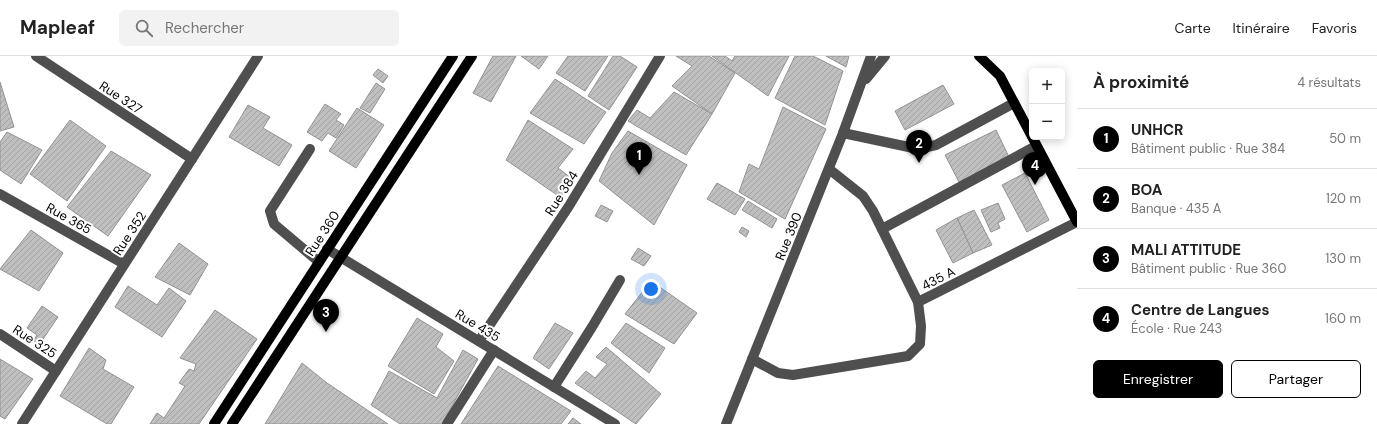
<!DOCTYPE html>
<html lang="fr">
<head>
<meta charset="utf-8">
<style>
  :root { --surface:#fff; --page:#f2f2f2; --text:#222; --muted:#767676; --line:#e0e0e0; --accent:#000 }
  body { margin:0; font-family:"DM Sans",sans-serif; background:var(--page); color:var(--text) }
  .controls { position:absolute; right:12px; top:12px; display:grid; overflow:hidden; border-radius:6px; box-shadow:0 2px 10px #0003 }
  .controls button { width:36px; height:36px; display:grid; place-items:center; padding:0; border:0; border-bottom:1px solid var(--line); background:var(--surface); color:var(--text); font:20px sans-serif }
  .you { position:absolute; left:651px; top:233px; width:14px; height:14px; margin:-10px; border:3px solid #fff; border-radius:50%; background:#1a73e8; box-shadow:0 0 0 6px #1a73e833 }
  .badge { display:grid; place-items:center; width:26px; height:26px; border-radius:50%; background:var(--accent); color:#fff; font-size:13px; font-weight:700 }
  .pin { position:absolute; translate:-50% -33px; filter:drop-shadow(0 1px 2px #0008) }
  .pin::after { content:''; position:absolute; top:21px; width:14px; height:12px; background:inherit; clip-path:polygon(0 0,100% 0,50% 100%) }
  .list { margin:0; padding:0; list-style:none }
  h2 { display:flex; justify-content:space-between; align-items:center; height:52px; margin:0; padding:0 16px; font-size:17px }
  h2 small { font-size:13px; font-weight:400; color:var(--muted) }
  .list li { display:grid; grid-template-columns:26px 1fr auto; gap:12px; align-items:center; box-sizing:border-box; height:60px; padding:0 16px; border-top:1px solid var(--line) }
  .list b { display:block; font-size:15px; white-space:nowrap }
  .list p { margin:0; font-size:13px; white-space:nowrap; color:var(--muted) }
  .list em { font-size:13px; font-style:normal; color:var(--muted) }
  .actions { display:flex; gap:8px; padding:12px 16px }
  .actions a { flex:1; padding:9px 0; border:1px solid var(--accent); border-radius:6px; text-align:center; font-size:14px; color:var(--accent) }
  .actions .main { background:var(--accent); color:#fff }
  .icon { flex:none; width:22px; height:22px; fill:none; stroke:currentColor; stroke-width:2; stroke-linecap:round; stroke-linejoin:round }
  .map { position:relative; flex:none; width:1077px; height:368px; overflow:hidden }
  header { display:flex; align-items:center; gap:24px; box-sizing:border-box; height:56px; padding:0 20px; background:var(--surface); border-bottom:1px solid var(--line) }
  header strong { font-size:19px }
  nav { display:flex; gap:22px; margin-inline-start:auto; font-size:14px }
  .search { width:280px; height:36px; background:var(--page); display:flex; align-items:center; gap:10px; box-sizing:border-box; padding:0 14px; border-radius:6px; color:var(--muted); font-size:15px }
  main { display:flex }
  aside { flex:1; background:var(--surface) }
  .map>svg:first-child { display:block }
  .building { fill:url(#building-hatch); stroke:#939393 }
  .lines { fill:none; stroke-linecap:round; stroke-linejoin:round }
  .minor { stroke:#4f4f4f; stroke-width:10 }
  .major { stroke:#000; stroke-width:10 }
  .labels { text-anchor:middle; stroke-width:4; stroke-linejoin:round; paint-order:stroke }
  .street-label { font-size:13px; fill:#000; stroke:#fff }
</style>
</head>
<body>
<header>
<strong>Mapleaf</strong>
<div class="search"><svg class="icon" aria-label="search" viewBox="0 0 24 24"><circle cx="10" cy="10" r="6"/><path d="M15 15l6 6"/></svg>Rechercher</div>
<nav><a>Carte</a><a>Itinéraire</a><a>Favoris</a></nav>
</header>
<main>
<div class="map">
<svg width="1077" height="368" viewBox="0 0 1077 368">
  <defs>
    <pattern id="building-hatch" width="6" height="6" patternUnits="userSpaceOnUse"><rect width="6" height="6" fill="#bfbfbf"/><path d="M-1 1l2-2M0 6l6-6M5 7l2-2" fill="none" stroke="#a2a2a2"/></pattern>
  </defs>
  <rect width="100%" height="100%" fill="#fff"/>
  <g class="building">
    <path d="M 493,0 L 516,0 L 491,46 L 473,37 Z"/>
    <path d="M 521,0 L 548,0 L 539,13 Z"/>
    <path d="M 568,0 L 608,0 L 585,35 L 556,17 Z"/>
    <path d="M 613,0 L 620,0 L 637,11 L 609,54 L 588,40 Z"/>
    <path d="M 676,0 L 709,0 L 735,17 L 712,58 L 672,30 L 692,10 Z"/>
    <path d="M 712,0 L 725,0 L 732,5 L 735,0 L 789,0 L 768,40 Z"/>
    <path d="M 795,0 L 813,0 L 843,15 L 825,69 L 775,42 Z"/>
    <path d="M 826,0 L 849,0 L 846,11 Z"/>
    <path d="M 378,13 L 388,20 L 383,27 L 373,19 Z"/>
    <path d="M 555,23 L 606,56 L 584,88 L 530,57 Z"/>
    <path d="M 0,26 L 14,71 L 0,75 Z"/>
    <path d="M 376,27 L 385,33 L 370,57 L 360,52 Z"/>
    <path d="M 943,29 L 954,48 L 905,74 L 895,55 Z"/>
    <path d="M 674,36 L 712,58 L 686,99 L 628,65 L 637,54 L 650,62 Z"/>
    <path d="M 325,48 L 341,58 L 336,64 L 344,69 L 336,82 L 328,77 L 322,85 L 307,76 Z"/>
    <path d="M 248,49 L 270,61 L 263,72 L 292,89 L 279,110 L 229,81 Z"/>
    <path d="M 783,51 L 826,73 L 785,163 L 739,136 L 749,108 L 759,113 Z"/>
    <path d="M 357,52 L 384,69 L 356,112 L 329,95 Z"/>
    <path d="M 70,64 L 106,90 L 67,145 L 30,118 Z"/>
    <path d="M 528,64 L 573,93 L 558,112 L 575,125 L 560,141 L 506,104 Z"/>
    <path d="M 996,74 L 1009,101 L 959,126 L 945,99 Z"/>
    <path d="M 628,75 L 687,109 L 654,169 L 599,125 L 612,97 Z"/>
    <path d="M 7,76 L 42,94 L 21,128 L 0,114 L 0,86 Z"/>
    <path d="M 111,95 L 151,119 L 108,180 L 67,151 Z"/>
    <path d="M 1025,117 L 1049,164 L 1027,176 L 1002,129 Z"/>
    <path d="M 717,127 L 745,143 L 735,159 L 707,143 Z"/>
    <path d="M 748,145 L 777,163 L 772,172 L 742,154 Z"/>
    <path d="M 998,147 L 1005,163 L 998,167 L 1000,172 L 991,176 L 981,154 Z"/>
    <path d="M 601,149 L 613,155 L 607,166 L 595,160 Z"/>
    <path d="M 974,154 L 992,189 L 973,197 L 957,162 Z"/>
    <path d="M 957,162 L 973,197 L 953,207 L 936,174 Z"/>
    <path d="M 742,171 L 749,175 L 746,181 L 739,176 Z"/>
    <path d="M 31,174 L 63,197 L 39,235 L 0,213 Z"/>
    <path d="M 179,187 L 208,208 L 190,239 L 155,221 Z"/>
    <path d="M 638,192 L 651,200 L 644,210 L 631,203 Z"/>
    <path d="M 651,225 L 697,257 L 674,288 L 625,258 Z"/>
    <path d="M 128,230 L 157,249 L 169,232 L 186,245 L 162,281 L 115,251 Z"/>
    <path d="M 42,250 L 58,261 L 39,289 L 33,285 L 37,279 L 27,272 Z"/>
    <path d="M 215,254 L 257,283 L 199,368 L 150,368 L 157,357 L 164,362 L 185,330 L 179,327 L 189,313 L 194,315 L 196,308 L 180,302 Z"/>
    <path d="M 417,262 L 443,278 L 436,291 L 454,305 L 434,338 L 388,310 Z"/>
    <path d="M 555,267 L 573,277 L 549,313 L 533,302 Z"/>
    <path d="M 626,267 L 665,292 L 649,317 L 611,287 Z"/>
    <path d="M 606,291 L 661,338 L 636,368 L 575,327 L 586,315 L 595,322 L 607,308 L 596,301 Z"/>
    <path d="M 89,292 L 106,304 L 103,313 L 134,331 L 111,368 L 107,368 L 60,340 Z"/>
    <path d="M 463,294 L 478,303 L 442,368 L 400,368 L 371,349 L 389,315 L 437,342 Z"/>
    <path d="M 0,303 L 33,323 L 5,363 L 0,360 Z"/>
    <path d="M 302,307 L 327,327 L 388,368 L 265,368 Z"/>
    <path d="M 498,310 L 571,355 L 561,368 L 461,368 Z"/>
    <path d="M 573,362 L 581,368 L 568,368 Z"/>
  </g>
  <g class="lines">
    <g class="minor">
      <path d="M 36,0 L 192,103"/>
      <path d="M 866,23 L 885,0"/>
      <path d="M 843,77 L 918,93 L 936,89 L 1014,47"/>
      <path d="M 310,93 L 270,155 L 274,168 L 319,206"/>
      <path d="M 829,113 L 863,140 L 873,155 L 918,246 L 1077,166"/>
      <path d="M 0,138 L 124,208"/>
      <path d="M 882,173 L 1036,90"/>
      <path d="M 327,193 L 615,368"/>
      <path d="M 0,278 L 56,315"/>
      <path d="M 479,285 L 569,150 L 660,0"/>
      <path d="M 752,303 L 778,317 L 793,319 L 908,300 L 920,288 L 921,270 L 918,246"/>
      <path d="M 554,331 L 592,271 L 620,224"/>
      <path d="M 22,368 L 258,0"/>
      <path d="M 447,368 L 494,294"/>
      <path d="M 726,368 L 843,77 L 871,0"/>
    </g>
    <g class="major">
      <path d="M 979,0 L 1000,20 L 1077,166"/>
      <path d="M 214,368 L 453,0"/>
      <path d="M 232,368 L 472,0"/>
    </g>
  </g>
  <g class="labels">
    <g class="street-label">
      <text transform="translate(121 41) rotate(33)" y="5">Rue 327</text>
      <text transform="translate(561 137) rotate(-58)" y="5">Rue 384</text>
      <text transform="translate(69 162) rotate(29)" y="5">Rue 365</text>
      <text transform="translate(129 177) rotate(-57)" y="5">Rue 352</text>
      <text transform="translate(322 177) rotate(-57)" y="5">Rue 360</text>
      <text transform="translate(788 180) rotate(-68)" y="5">Rue 390</text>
      <text transform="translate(938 222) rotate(-27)" y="5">435 A</text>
      <text transform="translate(478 269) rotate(31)" y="5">Rue 435</text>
      <text transform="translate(35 285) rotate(33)" y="5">Rue 325</text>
    </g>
  </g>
</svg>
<div class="controls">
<button>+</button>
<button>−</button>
</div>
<div class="you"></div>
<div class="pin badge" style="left:639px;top:119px">1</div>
<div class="pin badge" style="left:919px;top:107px">2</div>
<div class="pin badge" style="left:326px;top:276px">3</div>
<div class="pin badge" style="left:1035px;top:129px">4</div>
</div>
<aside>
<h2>À proximité<small>4 résultats</small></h2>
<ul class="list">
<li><span class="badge">1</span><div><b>UNHCR</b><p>Bâtiment public · Rue 384</p></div><em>50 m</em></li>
<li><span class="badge">2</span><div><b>BOA</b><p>Banque · 435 A</p></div><em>120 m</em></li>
<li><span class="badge">3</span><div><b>MALI ATTITUDE</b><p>Bâtiment public · Rue 360</p></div><em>130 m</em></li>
<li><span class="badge">4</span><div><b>Centre de Langues</b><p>École · Rue 243</p></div><em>160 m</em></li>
</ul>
<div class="actions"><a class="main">Enregistrer</a><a>Partager</a></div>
</aside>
</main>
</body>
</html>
